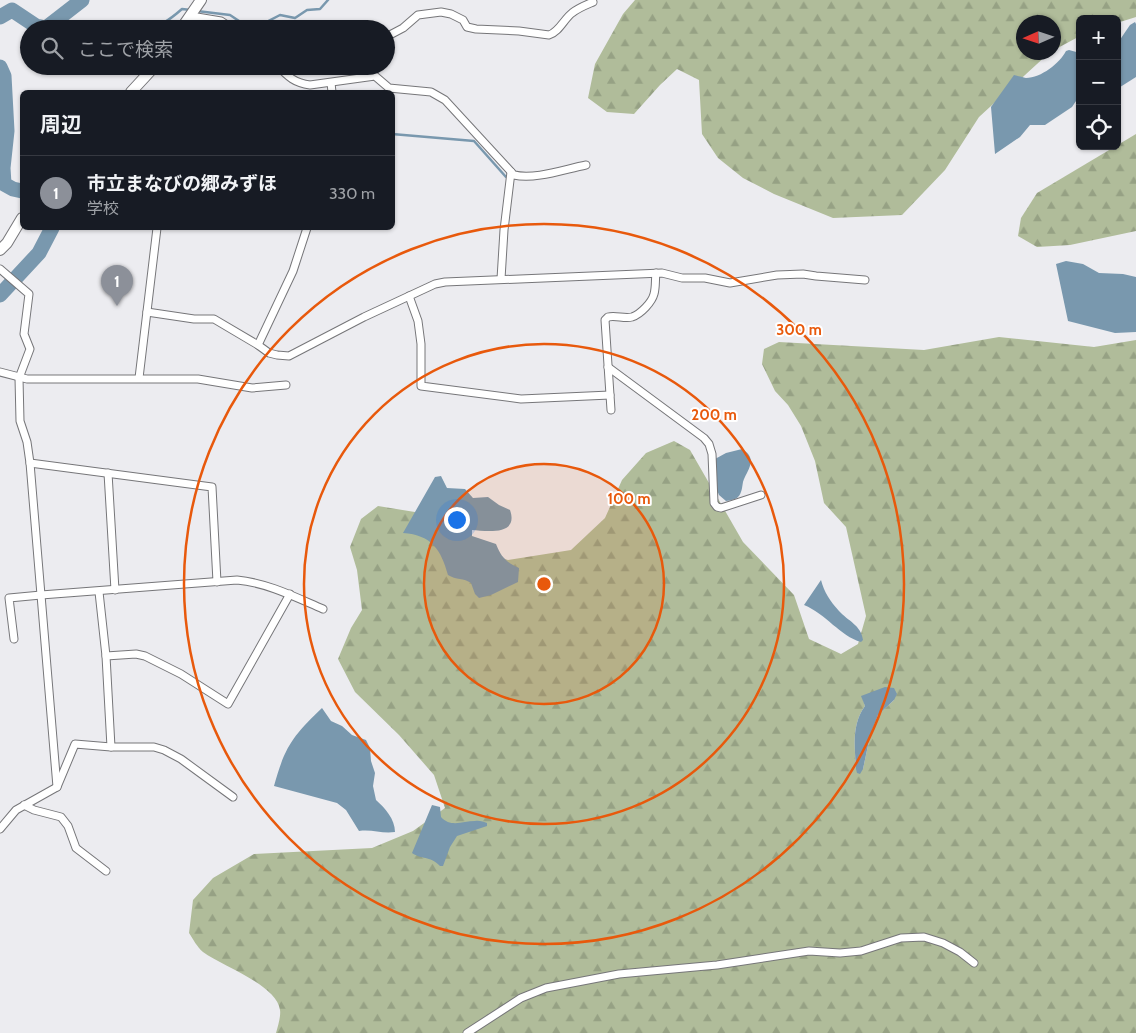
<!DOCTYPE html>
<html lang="ja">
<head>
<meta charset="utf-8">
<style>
  :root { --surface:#171b24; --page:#20242c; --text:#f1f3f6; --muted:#9ea1a6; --line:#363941; --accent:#8c9099 }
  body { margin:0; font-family:Cabin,"Noto Sans JP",sans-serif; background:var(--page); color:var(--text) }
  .controls { position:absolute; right:15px; top:15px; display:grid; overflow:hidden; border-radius:8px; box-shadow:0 1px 4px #0004 }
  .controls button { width:45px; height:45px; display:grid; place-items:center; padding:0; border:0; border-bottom:1px solid var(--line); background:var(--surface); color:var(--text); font:25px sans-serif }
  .compass { position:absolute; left:1016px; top:15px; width:45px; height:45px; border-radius:50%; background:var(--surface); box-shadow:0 1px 4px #0004; rotate:267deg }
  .you { position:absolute; left:456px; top:519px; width:18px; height:18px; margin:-12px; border:4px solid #fff; border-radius:50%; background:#1a73e8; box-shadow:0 0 0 8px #1a73e833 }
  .badge { display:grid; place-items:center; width:32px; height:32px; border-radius:50%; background:var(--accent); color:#fff; font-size:16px; font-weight:700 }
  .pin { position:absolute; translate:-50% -41px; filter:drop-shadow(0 1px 2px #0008) }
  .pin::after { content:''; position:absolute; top:26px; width:18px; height:15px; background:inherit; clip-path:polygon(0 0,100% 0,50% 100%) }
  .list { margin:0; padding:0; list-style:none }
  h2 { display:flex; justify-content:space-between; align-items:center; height:65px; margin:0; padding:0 20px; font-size:21px }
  h2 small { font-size:16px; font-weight:400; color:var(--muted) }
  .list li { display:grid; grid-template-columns:32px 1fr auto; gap:15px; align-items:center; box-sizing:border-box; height:75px; padding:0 20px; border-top:1px solid var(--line) }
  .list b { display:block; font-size:19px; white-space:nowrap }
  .list p { margin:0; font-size:16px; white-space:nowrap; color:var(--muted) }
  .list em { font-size:16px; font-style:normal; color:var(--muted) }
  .icon { flex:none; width:28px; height:28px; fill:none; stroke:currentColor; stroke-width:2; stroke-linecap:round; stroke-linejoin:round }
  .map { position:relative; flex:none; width:1136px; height:1033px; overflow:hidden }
  .search { position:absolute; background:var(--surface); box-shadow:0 1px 4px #0004; left:20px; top:20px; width:375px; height:55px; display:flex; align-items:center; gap:12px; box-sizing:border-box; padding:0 18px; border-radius:28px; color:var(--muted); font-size:19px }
  .panel { position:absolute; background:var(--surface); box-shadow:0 1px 4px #0004; left:20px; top:90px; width:375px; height:140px; border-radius:8px }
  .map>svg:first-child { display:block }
  .forest { fill:url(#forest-firs); fill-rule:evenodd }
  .water { fill:#7998ae }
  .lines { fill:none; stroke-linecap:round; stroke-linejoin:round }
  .stream { stroke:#7998ae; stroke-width:2.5 }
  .river { stroke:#7998ae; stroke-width:15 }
  .street-casing { stroke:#767679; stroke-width:9 }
  .secondary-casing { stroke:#767679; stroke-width:12 }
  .street { stroke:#fff; stroke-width:7 }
  .secondary { stroke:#fff; stroke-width:10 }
  .ring { fill:none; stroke:#e8590c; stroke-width:2.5 }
  .centre { fill:#e8590c; stroke:#fff; stroke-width:2.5 }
  .ring-label { font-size:15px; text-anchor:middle; font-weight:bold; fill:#e8590c; stroke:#fff; stroke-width:4; stroke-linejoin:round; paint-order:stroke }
</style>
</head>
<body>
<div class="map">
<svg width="1136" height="1033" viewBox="0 0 1136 1033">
  <defs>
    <pattern id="forest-firs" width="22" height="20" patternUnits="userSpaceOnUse" patternTransform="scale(1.25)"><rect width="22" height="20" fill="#b0bc9a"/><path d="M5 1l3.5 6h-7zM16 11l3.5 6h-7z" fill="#96a184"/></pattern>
  </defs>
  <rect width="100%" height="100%" fill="#ececf0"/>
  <g class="forest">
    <path d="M 635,0 L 1136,0 L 1136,17 L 1117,23 L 1117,19 L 1080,19 L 1080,36 L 1054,50 L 1054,22 L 1024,22 L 1024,52 L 1049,53 L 979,117 L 945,170 L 902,215 L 833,218 L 774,194 L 743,178 L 718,158 L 702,134 L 699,80 L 677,69 L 660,85 L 634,114 L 607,112 L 588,98 L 595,64 L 623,14 Z"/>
    <path d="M 1136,134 L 1136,231 L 1070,245 L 1037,247 L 1018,236 L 1021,218 L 1037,193 Z"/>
    <path d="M 999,337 L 1094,347 L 1136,340 L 1136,1033 L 276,1033 C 278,1026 281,1016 280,1010 C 277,985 222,966 203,952 C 197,947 193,939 189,933 L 193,900 L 213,878 L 254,854 L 372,848 L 413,831 L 445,808 L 434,775 L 399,735 L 355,692 L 338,659 L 351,628 L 362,610 L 357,570 L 350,547 L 361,519 L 378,506 L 421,513 L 474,549 L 508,560 L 571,550 L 605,518 L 622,480 L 646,453 L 674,441 L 690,450 L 743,542 L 794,595 L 809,639 L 841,654 L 858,644 L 866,616 L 846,527 L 824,503 L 815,461 L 801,426 L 788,405 L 775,391 L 762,364 L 764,349 L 779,342 L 924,350 ZM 862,696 L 894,700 L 878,715 L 870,736 L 863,769 L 856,769 C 855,748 851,725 865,706 Z"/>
  </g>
  <g class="water">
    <path d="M 1135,22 L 1136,24 L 1136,77 L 1117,89 L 1117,44 L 1130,25 Z"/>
    <path d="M 1069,50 L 1080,53 L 1080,95 L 1072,107 L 1045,125 L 1030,125 L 1020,137 L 995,154 L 991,107 L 1014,75 C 1018,76 1023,77 1026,78 C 1041,78 1060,63 1066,51 Z"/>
    <path d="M 1066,261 L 1083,264 L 1099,273 L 1123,274 L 1136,277 L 1136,332 L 1115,333 L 1068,321 L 1056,264 Z"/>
    <path d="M 742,449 C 759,459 747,470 743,482 C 742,487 742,493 738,497 C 735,500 731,500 726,501 L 719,495 L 717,490 L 715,459 L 726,453 Z"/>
    <path d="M 441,476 L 447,488 L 465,489 L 473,498 L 488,497 L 499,505 L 510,510 C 519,536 487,531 472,530 L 472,536 L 496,544 C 501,557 506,562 519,568 L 518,582 L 491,595 L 479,598 L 475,594 L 471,583 C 464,578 456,580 448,575 C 441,550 432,535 403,533 L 435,477 Z"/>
    <path d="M 821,580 C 824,592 830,601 839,611 C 848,621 861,625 863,640 L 861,642 C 840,636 826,614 804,605 Z"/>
    <path d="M 885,687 L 894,688 L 897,694 L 894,700 L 878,715 L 870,736 L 863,769 L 860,774 L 857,773 L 856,769 C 855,748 851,725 865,706 L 861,696 Z"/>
    <path d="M 322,708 L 331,721 L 342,726 L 352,735 L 366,740 L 370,748 L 371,761 L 375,773 L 373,786 L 376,800 C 385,808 395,819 395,832 C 382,834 372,829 359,831 L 346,810 L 337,803 L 274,786 C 285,746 293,736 322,708 Z"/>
    <path d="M 432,805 L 440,807 L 441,817 C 451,828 463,821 475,821 C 479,820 484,822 487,823 L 487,826 L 457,836 L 450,847 L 443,866 L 440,866 C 429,855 422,860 412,853 Z"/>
  </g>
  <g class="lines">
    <g class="stream">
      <path d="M 197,11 L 230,15 L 251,29"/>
      <path d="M 63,13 L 68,29"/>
      <path d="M 142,29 C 161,26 167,22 182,9 L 191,10"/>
      <path d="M 253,29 L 280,15 L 295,18 L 307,10 L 320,9 L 328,0"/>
      <path d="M 392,134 L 474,141 L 506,177"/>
    </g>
    <g class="river">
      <path d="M 0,17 L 12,10 L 36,26 L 46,28 L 82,0"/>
      <path d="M 0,67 L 4,76 L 7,131 L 3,168 L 4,184 L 13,189 L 22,191"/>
      <path d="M 0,295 L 39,253 L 52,228"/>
    </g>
    <g class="street-casing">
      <g id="street">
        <path d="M 191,16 L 221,21 L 233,29"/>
        <path d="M 386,37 L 403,28 L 418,15 L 441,12 L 451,14 L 463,20 L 467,27 L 476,29 L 519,31 L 549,35 C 559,32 564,19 572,13 C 578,8 586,5 593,2"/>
        <path d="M 278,66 C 288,77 295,83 310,85 L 375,76 L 389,88 L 431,92 L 445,100 L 514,175 C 535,180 565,169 586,165"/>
        <path d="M 366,76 L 369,66"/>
        <path d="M 331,83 L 332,92"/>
        <path d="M 0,269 L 29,294 L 24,334 L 30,349 L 19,378 L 20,421 L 27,442 L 30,463 L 57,787"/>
        <path d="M 501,279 L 504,230 L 511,172"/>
        <path d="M 409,296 L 418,321 L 421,344 L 421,386 L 521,399 L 610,395"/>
        <path d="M 147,312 L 194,319 L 214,319 L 258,345 L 269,353 L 277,355 L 289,356 L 364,317 L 435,284 L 445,282 L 662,273 L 682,278 L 705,278 L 730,283 L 777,275 L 803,274 L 816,276 L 865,280"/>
        <path d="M 258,345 L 293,271 L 307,228"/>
        <path d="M 608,367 L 704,438 L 709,444 L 712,454 L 714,503 L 717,507 L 721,508 L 761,495"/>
        <path d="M 0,372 L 27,379 L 198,379 L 252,388 L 286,385"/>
        <path d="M 139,378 L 157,228"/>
        <path d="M 611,410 L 605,320 L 608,317 C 616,315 624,319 632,317 C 641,314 652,302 654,294 C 656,287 655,280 656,273"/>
        <path d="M 30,463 L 212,487 L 217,582"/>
        <path d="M 108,473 L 115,590"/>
        <path d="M 99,592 L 106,656 L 111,747"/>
        <path d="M 14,639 L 9,598 L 41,595 L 237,580 C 268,583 295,597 323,609"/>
        <path d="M 106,656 L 136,654 L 145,656 L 181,674 L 228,704 L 290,594"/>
        <path d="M 24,805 L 34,810 L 61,817 L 68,826 L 76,848 L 106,871"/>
        <path d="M 0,829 L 16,810 L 57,787 L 75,744 L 111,747 L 154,747 L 164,750 L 181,759 L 233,797"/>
        <path d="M 467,1033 L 521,998 L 546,988 L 619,974 L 717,965 L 809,951 L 840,953 L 861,951 L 901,938 L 924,937 L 943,943 L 960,952 L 974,963"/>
      </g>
    </g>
    <g class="secondary-casing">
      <g id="secondary">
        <path d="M 181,29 L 201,0"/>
        <path d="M 131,92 L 155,66"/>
        <path d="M 0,250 L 7,243 L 22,218"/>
      </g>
    </g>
    <use href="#street" class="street"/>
    <use href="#secondary" class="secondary"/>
  </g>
  <circle cx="544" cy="584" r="120" fill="#e8590c" fill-opacity=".12"/>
  <g class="ring">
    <circle cx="544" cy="584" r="120"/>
    <circle cx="544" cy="584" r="240"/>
    <circle cx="544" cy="584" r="360"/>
  </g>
  <circle cx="544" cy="584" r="8" class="centre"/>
  <g class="ring-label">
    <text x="799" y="335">300 m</text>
    <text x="714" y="420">200 m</text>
    <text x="629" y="504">100 m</text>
  </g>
</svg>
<div class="controls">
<button>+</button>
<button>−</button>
<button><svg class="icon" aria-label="locate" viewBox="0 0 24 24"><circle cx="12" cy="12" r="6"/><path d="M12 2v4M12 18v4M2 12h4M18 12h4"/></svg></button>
</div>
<svg class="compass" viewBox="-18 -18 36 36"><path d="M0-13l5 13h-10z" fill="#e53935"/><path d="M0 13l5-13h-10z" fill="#9ea1a6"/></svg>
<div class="you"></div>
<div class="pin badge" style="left:117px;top:306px">1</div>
<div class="search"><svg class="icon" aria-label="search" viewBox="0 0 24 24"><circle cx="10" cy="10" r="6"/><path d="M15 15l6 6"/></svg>ここで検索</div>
<section class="panel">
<h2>周辺<small></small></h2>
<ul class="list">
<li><span class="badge">1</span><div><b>市立まなびの郷みずほ</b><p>学校</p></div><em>330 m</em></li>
</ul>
</section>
</div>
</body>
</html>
